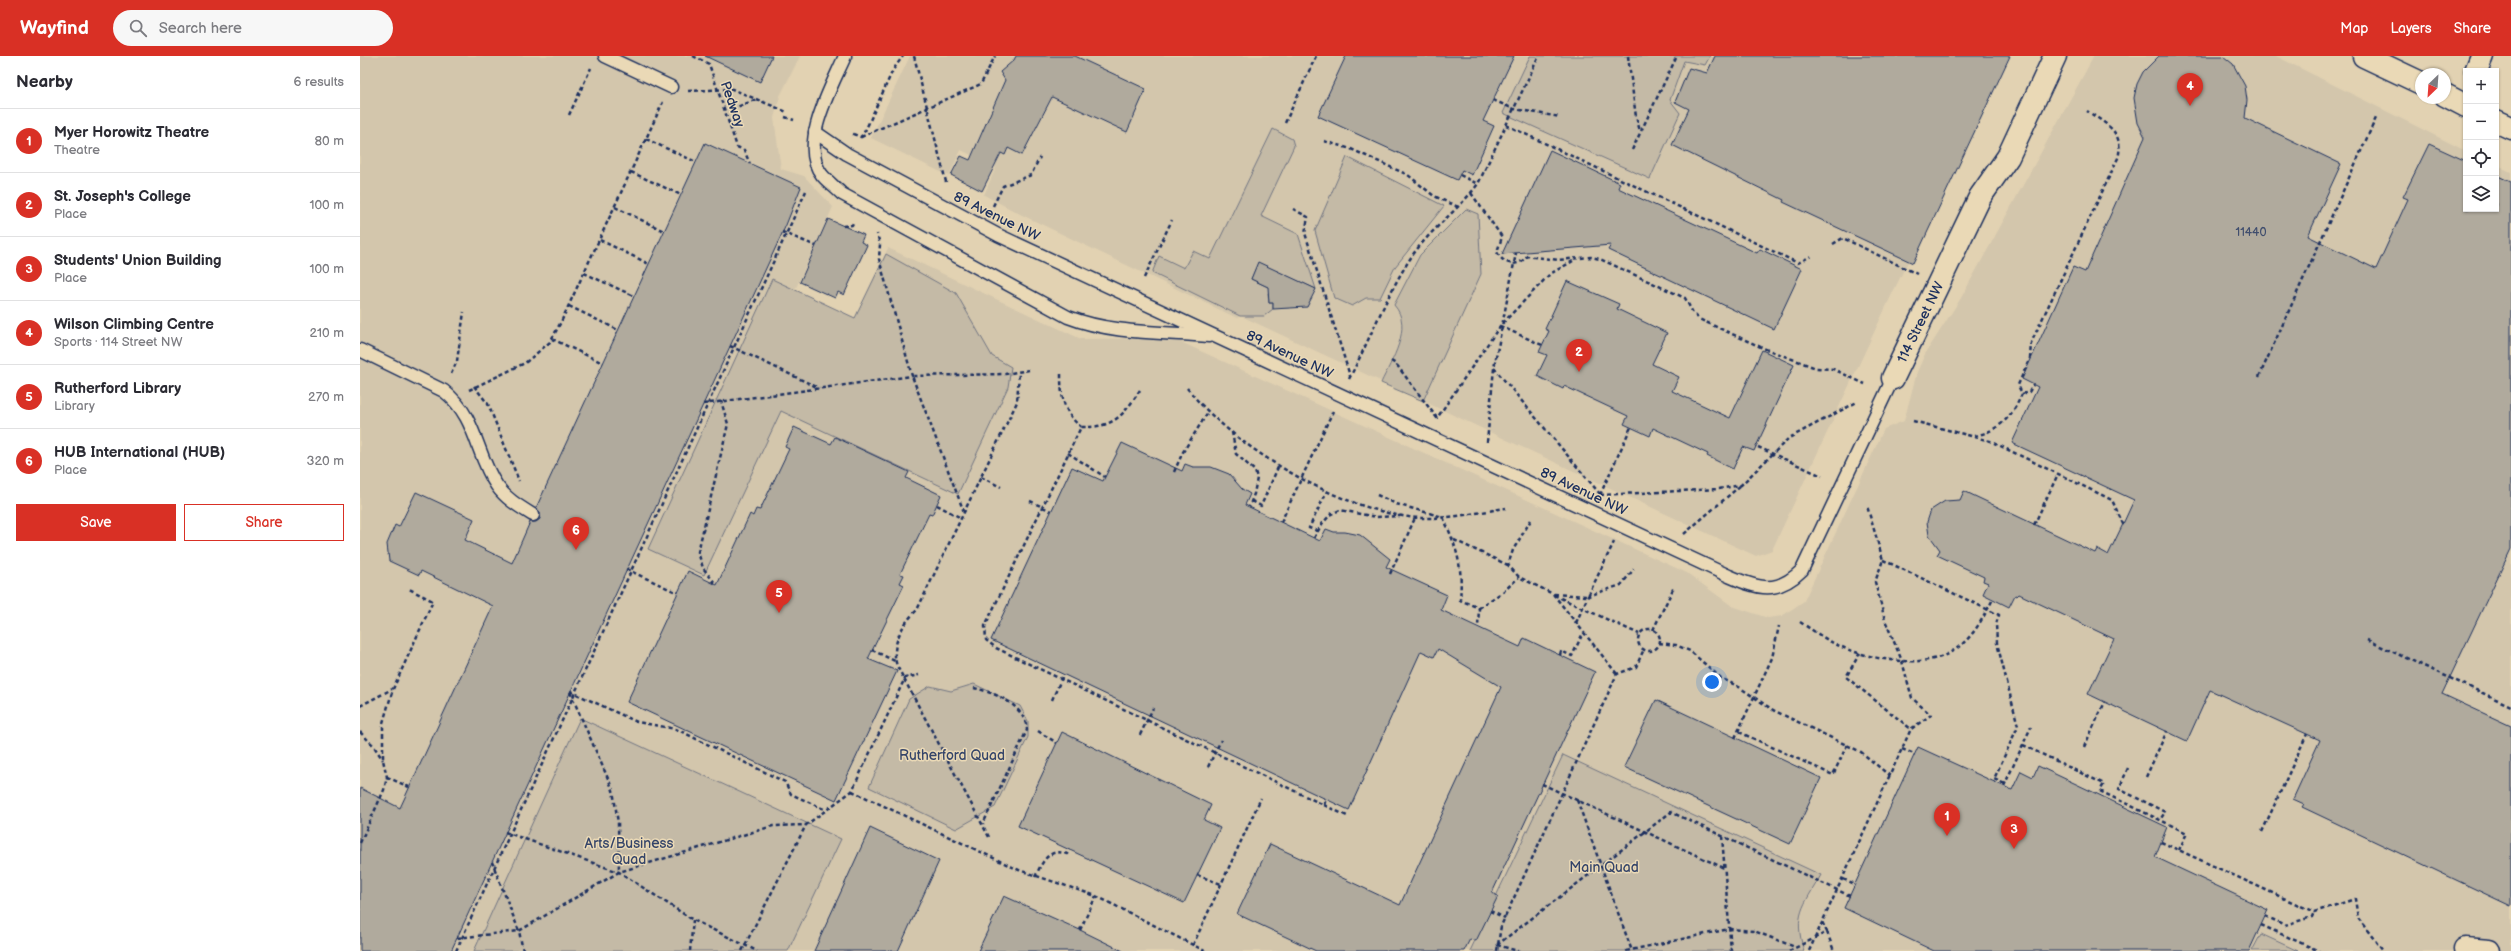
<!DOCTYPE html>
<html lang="en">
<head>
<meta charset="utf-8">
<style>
  :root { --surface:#fff; --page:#f7f7f7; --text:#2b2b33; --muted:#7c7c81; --line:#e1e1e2; --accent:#d93025 }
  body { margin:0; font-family:"Balsamiq Sans",sans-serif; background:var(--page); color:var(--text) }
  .controls { position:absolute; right:12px; top:12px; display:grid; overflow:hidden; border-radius:0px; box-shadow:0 1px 3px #0004 }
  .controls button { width:36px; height:36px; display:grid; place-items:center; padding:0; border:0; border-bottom:1px solid var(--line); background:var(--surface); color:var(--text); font:20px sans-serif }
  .compass { position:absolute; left:2055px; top:12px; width:36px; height:36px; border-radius:50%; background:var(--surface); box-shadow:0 1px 3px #0004; rotate:205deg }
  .you { position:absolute; left:1352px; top:626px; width:14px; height:14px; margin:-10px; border:3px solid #fff; border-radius:50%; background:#1a73e8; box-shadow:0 0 0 6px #1a73e833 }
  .badge { display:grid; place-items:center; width:26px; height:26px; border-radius:50%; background:var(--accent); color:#fff; font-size:13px; font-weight:700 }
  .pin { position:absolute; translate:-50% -33px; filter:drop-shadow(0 1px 2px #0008) }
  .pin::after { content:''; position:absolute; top:21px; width:14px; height:12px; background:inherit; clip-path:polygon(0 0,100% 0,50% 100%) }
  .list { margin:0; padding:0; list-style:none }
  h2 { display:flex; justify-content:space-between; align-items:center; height:52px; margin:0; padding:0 16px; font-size:17px }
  h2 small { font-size:13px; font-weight:400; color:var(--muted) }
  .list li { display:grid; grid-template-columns:26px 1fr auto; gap:12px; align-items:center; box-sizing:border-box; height:64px; padding:0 16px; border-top:1px solid var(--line) }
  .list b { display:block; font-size:15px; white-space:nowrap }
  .list p { margin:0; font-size:13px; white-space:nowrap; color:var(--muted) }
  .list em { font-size:13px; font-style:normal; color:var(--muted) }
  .actions { display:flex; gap:8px; padding:12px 16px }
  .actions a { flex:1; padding:9px 0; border:1px solid var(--accent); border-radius:0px; text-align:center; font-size:14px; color:var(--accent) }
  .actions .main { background:var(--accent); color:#fff }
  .icon { flex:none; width:22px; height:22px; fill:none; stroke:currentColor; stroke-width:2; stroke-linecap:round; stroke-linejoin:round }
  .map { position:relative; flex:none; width:2151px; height:895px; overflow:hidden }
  header { display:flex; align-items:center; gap:24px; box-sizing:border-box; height:56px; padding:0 20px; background:var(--accent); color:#fff }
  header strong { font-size:19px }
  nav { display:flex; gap:22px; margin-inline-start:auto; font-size:14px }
  .search { width:280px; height:36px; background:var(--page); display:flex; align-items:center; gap:10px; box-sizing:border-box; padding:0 14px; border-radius:22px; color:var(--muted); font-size:15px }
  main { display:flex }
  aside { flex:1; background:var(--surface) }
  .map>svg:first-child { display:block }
  .built { fill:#d3c6ac }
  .green { fill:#c4baa6; stroke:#707482 }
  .building { fill:#b0aa9d; stroke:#1b2f5e }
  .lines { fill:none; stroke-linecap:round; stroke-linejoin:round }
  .lane-casing { stroke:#1b2f5e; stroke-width:15 }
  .street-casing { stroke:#1b2f5e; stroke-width:25 }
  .secondary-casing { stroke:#1b2f5e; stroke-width:25 }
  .path { stroke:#1b2f5e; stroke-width:2.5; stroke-dasharray:4 3; stroke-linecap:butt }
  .lane { stroke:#ead9b6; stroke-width:12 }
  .street { stroke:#ead9b6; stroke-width:22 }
  .secondary { stroke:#ead9b6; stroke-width:22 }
  .path-bridge { stroke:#1b2f5e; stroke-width:2.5; stroke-dasharray:4 3; stroke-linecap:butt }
  .labels { text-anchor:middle; stroke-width:3; stroke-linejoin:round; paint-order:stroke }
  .number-label { font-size:12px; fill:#404e6e }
  .street-label { font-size:14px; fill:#1b2f5e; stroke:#ead9b6 }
  .park-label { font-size:14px; fill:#344469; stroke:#ead9b6 }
</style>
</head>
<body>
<header>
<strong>Wayfind</strong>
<div class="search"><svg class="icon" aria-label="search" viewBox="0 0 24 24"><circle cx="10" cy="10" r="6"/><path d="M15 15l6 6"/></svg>Search here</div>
<nav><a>Map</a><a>Layers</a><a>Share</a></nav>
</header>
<main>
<aside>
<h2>Nearby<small>6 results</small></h2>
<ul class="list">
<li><span class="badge">1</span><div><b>Myer Horowitz Theatre</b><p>Theatre</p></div><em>80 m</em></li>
<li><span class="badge">2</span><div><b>St. Joseph's College</b><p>Place</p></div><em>100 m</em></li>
<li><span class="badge">3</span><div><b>Students' Union Building</b><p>Place</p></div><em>100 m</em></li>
<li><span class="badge">4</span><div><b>Wilson Climbing Centre</b><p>Sports · 114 Street NW</p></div><em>210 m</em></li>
<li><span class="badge">5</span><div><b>Rutherford Library</b><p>Library</p></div><em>270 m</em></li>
<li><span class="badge">6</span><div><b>HUB International (HUB)</b><p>Place</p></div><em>320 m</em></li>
</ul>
<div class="actions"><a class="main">Save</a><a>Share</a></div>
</aside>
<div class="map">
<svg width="2151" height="895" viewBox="0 0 2151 895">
  <rect width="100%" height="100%" fill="#e2d2b2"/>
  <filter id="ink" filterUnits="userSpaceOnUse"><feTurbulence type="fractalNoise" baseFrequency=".025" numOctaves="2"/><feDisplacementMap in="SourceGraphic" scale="8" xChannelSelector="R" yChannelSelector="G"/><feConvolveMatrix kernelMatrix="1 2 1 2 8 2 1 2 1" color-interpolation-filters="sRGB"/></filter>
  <g filter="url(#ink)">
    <g class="built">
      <path d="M 0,0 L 440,0 L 420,40 L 414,62 L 421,113 L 444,120 L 473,151 L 435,234 L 495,262 L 528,192 L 721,283 L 812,282 L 1327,517 L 1372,550 L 1408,562 L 1422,560 L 1444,545 L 1524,373 L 1544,365 L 1557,316 L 1565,298 L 1601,242 L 1734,0 L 1916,0 L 2106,95 L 2106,153 L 2136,153 L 2136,109 L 2151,116 L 2151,895 L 0,895 Z"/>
      <path d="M 550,0 L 1650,0 L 1532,238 L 1412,494 L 1396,500 L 881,260 L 877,262 L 660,158 L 624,139 L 636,111 L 601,94 L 589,120 L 511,82 Z"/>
    </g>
    <g class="green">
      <path d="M 1170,0 L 1350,0 L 1345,9 L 1324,5 L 1310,44 L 1320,57 L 1290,123 L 1143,57 Z"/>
      <path d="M 913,73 L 932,83 L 934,90 L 901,160 L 938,178 L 956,233 L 898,207 L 891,223 L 912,233 L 908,237 L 909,247 L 913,247 L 913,253 L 904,260 L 880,260 L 792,217 L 799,200 L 824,212 L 833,195 L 850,203 Z"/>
      <path d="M 987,101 L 1084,150 L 1035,211 L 1020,242 L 1006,242 L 992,250 L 974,242 L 955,175 Z"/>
      <path d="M 1106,153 L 1118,158 L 1121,218 L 1063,345 L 1021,327 C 1031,305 1054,271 1034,249 L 1060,199 Z"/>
      <path d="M 526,198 L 596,237 L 632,300 L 651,311 L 648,331 L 598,438 L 421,355 L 344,519 L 288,493 L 412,223 L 495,262 Z"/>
      <path d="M 614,628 L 660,650 L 668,665 L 668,681 L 635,751 L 596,773 L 509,731 L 549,643 L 570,630 L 591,635 Z"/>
      <path d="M 220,662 L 481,783 L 428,895 L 114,895 Z"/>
      <path d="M 1203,699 L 1461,819 C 1443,851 1433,858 1444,895 L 1110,895 Z"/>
      <path d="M 1901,878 L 1938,895 L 1892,895 Z"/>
    </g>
    <g class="building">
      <path d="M 345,0 L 412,0 L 400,26 Z"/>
      <path d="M 656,0 L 715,0 L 786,33 L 767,76 L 692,41 L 662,99 L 648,92 L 645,99 L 641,97 L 622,135 L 591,119 L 601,100 L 610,104 L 645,24 L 640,16 L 654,4 Z"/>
      <path d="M 986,0 L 1154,0 L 1123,65 L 1134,70 L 1112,119 L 1102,114 L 1097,124 L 958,60 Z"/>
      <path d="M 1355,0 L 1650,0 L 1553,207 L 1423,146 L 1424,144 L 1312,89 L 1329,53 L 1315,46 L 1329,12 L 1347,17 Z"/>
      <path d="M 1799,0 L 1863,0 L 1873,8 L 1885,30 L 1887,44 L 1885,62 L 1981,108 L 1948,180 L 2016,213 L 2048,143 L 2043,141 L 2069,88 L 2106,105 L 2106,153 L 2136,153 L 2136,119 L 2151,126 L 2151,493 L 2082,638 L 2151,670 L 2151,850 L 1942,751 L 1944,748 L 1933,743 L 1960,684 L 1850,634 L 1827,685 L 1728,638 L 1754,583 L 1659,538 L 1657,540 L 1655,539 L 1649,551 L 1623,538 L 1628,527 L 1623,525 L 1624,521 L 1577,499 L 1580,494 L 1569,479 L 1567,466 L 1571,454 L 1585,445 L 1600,444 L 1604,435 L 1735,497 L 1737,493 L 1748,499 L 1763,468 L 1774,444 L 1652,387 L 1678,331 L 1662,323 L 1713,211 L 1725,216 L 1785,81 L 1778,67 L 1774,42 L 1777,28 L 1783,16 Z"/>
      <path d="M 345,87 L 441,131 L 426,169 L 91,895 L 0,895 L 0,732 L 40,752 L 133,550 L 61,515 L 59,519 L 29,505 L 27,488 L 35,469 L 39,471 L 56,436 L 114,463 L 105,484 L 152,507 L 170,466 L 176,466 L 180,463 L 180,456 L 176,452 Z"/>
      <path d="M 1190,94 L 1260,127 L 1258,132 L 1397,197 L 1400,193 L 1442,213 L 1414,273 L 1248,194 L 1251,189 L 1142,198 Z"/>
      <path d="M 468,163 L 504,179 L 501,186 L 507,189 L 484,239 L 478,236 L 475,242 L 440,226 Z"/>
      <path d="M 898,206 L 956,233 L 947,251 L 913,253 L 913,247 L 909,247 L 908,231 L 891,223 Z"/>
      <path d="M 1207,225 L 1259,248 L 1257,253 L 1307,277 L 1292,308 L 1319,321 L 1312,335 L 1370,362 L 1402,294 L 1434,309 L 1394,395 L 1383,391 L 1373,413 L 1347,400 L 1348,398 L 1293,372 L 1290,380 L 1264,368 L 1268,360 L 1204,330 L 1203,333 L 1177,320 L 1187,299 L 1179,296 L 1189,275 L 1185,273 Z"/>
      <path d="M 434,371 L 471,388 L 475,381 L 549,416 L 546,422 L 581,439 L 572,459 L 569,458 L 540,518 L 544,519 L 540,527 L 544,529 L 508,603 L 537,615 L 476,744 L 267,646 L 328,515 L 357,529 L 390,458 L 393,460 L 396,453 L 400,454 L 429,393 L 425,391 Z"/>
      <path d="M 762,387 L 822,415 L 825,408 L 833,411 L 851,411 L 869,418 L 882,433 L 890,438 L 885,449 L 960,485 L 966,473 L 974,476 L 985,476 L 1000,479 L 1030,503 L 1026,511 L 1087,539 L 1081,554 L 1160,591 L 1164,582 L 1235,616 L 1132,837 L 1138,840 L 1116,885 L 1110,883 L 1104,895 L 956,895 L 877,858 L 910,788 L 1040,849 L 1141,631 L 1078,593 L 1074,601 L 1061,595 L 989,754 L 631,584 L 712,411 L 743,425 Z"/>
      <path d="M 1296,644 L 1461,722 L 1430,788 L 1264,711 Z"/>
      <path d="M 702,676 L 851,749 L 844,764 L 860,772 L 824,847 L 658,770 Z"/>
      <path d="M 1558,691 L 1652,734 L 1661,715 L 1673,721 L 1678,710 L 1807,771 L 1795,801 L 1908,854 L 1889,895 L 1574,895 L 1484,852 Z"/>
      <path d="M 510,772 L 579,805 L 538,895 L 454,895 Z"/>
      <path d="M 644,840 L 720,874 L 763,895 L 618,895 Z"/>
    </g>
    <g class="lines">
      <g class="lane-casing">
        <g id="lane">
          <path d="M 245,0 L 311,31"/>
          <path d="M 485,0 C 472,30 438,89 462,119 C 468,126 476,132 482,138 L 708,261 C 752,278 802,276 849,280"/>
          <path d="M 455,76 L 487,98 L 638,179 L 1369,520 C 1399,533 1417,539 1442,514 L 1533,322"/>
          <path d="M 0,294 L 84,335 C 118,362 115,398 137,430 C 146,443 160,451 173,459"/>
        </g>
      </g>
      <g class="street-casing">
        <g id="street">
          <path d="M 2116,15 L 2122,0"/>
          <path d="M 1533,322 L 1620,141 L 1648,101 L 1695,0"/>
          <path d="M 2105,893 L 2129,895"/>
        </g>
      </g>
      <g class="secondary-casing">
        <g id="secondary">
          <path d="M 2004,0 L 2061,27"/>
          <path d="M 2085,39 L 2106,50"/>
          <path d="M 2136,65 L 2151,72"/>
        </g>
      </g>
      <g class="path">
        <path d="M 554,0 L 586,126"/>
        <path d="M 1268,0 L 1276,61 L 1280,75"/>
        <path d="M 328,35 L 372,33 L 427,56"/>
        <path d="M 1133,44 L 1154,53 L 1200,61"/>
        <path d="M 372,53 L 397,43"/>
        <path d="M 209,59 L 231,12"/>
        <path d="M 425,61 L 434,64"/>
        <path d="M 925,67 L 956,0"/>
        <path d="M 1146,69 L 1438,207 L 1451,200"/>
        <path d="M 493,78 L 501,81 L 506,73 L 533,14 L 543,0"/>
        <path d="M 501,81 L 621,28 L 635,0"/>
        <path d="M 286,83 L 336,106"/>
        <path d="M 964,85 L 991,93 L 1048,119 L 1074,140 L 1098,151"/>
        <path d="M 1272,94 L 1317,0"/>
        <path d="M 271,116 L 321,139"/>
        <path d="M 1100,119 L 1118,128"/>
        <path d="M 1111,137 L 1142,181 L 1137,196 C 1143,209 1158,212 1167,200 L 1198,204 L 1231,201 L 1240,203 L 1325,242 L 1333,257 L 1339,263 L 1403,292 L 1456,312 L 1473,313 L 1505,328"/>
        <path d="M 633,150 L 643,130 L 671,119 L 680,101"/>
        <path d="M 255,151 L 304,175"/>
        <path d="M 933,153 L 948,161 L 945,177 L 990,320"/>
        <path d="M 483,170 L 492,169 L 494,165"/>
        <path d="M 240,184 L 289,208"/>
        <path d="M 1473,188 L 1483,182 L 1557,218"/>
        <path d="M 224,217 L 274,240"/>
        <path d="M 784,222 L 812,164"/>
        <path d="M 209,250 L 258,274"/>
        <path d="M 1140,270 L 1182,289"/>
        <path d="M 192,283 L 243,307"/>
        <path d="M 370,290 L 459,332"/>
        <path d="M 1031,305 L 1036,308 L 1077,362 L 1140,270 L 1190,218 L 1213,205"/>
        <path d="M 1134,312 L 1240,438"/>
        <path d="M 91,318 L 97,305 L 104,256"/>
        <path d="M 701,318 C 701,341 703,356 721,371"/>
        <path d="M 1899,321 L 2016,62"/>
        <path d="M 989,323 C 1010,283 1026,240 1050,203 C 1069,174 1098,155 1118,128 L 1179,0"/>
        <path d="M 114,330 L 128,348 L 159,425"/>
        <path d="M 827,332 C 873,391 975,451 1049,461 C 1081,465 1114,457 1146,452"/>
        <path d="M 109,334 L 165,307 L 190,286 L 201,266 L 303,46"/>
        <path d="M 780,334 C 763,360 754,372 721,371 L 625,570 L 626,584 L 636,592 L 989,761"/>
        <path d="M 1662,338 L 1669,336 L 1673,329"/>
        <path d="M 343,348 L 552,320 L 519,203 L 520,188 L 517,178"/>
        <path d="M 1553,365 L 1630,385 L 1752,444 L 1763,468"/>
        <path d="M 872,376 L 876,398 L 895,415 L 897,422 L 894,438 L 889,451"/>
        <path d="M 1614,380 C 1639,375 1652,361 1662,338 L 1658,329 L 1670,302 L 1671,287 L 1758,102 C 1765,76 1745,67 1727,55"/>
        <path d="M 1127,386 L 1134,312 L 1156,197"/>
        <path d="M 1398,391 L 1462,420"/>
        <path d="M 708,397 L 745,421"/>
        <path d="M 814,416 L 823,396 L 848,356"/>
        <path d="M 621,421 L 641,431"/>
        <path d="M 1017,439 L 1036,448 L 1083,461 C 1097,492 1103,510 1100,544 L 1119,552 L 1118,571"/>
        <path d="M 1240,439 L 1359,433 L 1381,429 L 1429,382 L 1497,346"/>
        <path d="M 1240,439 L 1271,371"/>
        <path d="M 670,445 L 691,455"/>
        <path d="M 892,445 L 901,450 L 919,409"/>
        <path d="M 577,449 L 601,462"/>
        <path d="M 604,456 L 552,320 L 645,318 L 669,314"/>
        <path d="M 1171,464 L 1153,494 L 1148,509 L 1159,521 L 1193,538 L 1257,618"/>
        <path d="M 921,466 L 973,355"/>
        <path d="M 1674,469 L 1698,418"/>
        <path d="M 958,475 L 949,472 L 967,435"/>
        <path d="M 1324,478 L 1381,429"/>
        <path d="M 954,482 L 962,468 L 971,458 L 980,454 L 1016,461 L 1040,460"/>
        <path d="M 1094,484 L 1148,509"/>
        <path d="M 1523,504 L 1639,559 L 1636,568 L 1637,587 L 1658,670 L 1634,723 L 1645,728"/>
        <path d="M 1030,518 L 1055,462"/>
        <path d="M 355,527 L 343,512 L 338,496 L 368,368 L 361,345"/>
        <path d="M 1194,538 L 1228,540 L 1254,486"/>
        <path d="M 1194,539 L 1279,578"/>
        <path d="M 1119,552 L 1144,535 L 1159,521"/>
        <path d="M 1440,566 C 1454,575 1467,585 1482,591 C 1509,603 1562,613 1589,597 C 1611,586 1622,564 1633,543"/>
        <path d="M 1216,567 L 1228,540 L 1261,529 L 1274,513"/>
        <circle cx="1289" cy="584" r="11"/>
        <path d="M 1293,574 L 1314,531"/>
        <path d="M 2007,584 L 2151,650"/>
        <path d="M 1299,587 L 1316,589 L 1330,595 L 1361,622 L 1379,631 L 1413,654 L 1501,696 L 1530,720"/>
        <path d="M 512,594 L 535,605"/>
        <path d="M 1500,597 L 1486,621 L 1551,673"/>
        <path d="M 1200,599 L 1201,595 L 1212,600 L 1223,577"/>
        <path d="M 614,632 C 636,637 665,649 667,674 L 623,768"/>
        <path d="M 210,635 L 277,666 L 316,673 L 425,726 L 431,738 L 466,754"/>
        <path d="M 210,636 L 253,734 L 258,767 L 259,816"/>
        <path d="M 692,644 L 703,619"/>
        <path d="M 0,650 L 32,633"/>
        <path d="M 678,675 L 697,687"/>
        <path d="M 0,676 L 13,689 L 23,704"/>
        <path d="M 1379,676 L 1473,719 L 1487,689"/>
        <path d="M 780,679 L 793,652"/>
        <path d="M 1375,682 L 1412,602 L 1419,570"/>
        <path d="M 1663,689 L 1744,728 L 1740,735 L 1827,777 L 1819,794"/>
        <path d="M 1724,691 L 1745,646"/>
        <path d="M 1542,693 L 1554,698"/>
        <path d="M 848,711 L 861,684"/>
        <path d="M 1768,712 L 1759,733 L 1805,756 L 1800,764"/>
        <path d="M 27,721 L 49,731"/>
        <path d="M 1786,721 L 1807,675"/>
        <path d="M 1182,728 L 1364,812"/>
        <path d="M 1644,730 L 1671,671"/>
        <path d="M 492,735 L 659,814 L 736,840 L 845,895"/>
        <path d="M 1217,744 L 1272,895"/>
        <path d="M 964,749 L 966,743"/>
        <path d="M 145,776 L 259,816 L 333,864 L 397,895"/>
        <path d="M 1902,776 L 1947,678"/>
        <path d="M 1362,780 L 1371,895"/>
        <path d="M 629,781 L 537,610 C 530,590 542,568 557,554 L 657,346 L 659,317"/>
        <path d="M 1801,786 L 1954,856 L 1995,843 L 1998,862 L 2023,895"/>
        <path d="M 0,787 L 24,734 L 27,721 L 23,704 L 23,667 L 33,633 L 73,545 L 49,533"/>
        <path d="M 837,819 L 861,828"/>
        <path d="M 675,821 C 682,807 688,791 707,798 L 709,794"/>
        <path d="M 1483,823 L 1495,828"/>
        <path d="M 1130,855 L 1145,862"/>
        <path d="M 1905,860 L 1925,869 L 1952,861 L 1954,856"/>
        <path d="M 1901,869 L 1959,895"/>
        <path d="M 720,874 L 736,840"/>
        <path d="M 1467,876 L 1474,895"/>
        <path d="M 97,882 L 159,875 L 132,806"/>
        <path d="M 833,889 L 901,742"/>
        <path d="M 1137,889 L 1311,756 L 1490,840"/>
        <path d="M 1137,889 L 1158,895"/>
        <path d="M 96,895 L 446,135"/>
        <path d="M 163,895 L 159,875 L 259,816 L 413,770 L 446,769"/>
        <path d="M 330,895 L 333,864"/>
        <path d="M 382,895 L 446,769 L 492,735 L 545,622 L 559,619"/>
        <path d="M 1137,895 L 1141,870 L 1257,618 L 1276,611 L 1284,593"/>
        <path d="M 1266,895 L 1369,873 L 1394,875 L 1435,891"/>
        <path d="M 1429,895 L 1467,876 L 1462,866"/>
        <path d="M 1449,895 L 1551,673 L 1571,659 L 1552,642 L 1542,605 L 1525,564 L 1515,526 L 1523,504 L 1507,450"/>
      </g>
      <use href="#lane" class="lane"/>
      <use href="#street" class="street"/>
      <use href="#secondary" class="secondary"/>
      <g class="path-bridge">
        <path d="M 333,0 L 349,8 L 377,91 L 384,94 L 390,108"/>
        <path d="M 422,176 L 456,190"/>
        <path d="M 266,513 L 318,537"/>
      </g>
    </g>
  </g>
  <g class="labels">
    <g class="number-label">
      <text x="1891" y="180">11440</text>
    </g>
    <g class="street-label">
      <text transform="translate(373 48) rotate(71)" y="5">Pedway</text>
      <text transform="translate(637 160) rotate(26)" y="5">89 Avenue NW</text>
      <text transform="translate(1560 266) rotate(-64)" y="5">114 Street NW</text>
      <text transform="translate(930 298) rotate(25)" y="5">89 Avenue NW</text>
      <text transform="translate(1224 435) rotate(25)" y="5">89 Avenue NW</text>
    </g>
    <g class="park-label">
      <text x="592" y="704">Rutherford Quad</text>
      <text x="269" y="792">Arts/Business<tspan x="269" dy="16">Quad</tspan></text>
      <text x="1244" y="816">Main Quad</text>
    </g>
  </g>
</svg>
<div class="controls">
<button>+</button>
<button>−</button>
<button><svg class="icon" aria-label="locate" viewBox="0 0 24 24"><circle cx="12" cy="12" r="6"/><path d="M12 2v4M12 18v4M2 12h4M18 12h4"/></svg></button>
<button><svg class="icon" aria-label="layers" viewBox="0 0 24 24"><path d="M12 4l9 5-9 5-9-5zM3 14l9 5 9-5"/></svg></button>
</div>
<svg class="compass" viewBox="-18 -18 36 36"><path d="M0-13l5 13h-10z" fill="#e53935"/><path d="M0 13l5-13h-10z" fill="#7c7c81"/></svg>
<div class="you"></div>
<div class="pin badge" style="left:1587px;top:780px">1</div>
<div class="pin badge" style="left:1219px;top:316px">2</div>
<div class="pin badge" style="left:1654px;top:793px">3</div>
<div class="pin badge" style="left:1830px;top:50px">4</div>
<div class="pin badge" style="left:419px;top:557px">5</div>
<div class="pin badge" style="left:216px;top:494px">6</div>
</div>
</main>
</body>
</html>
